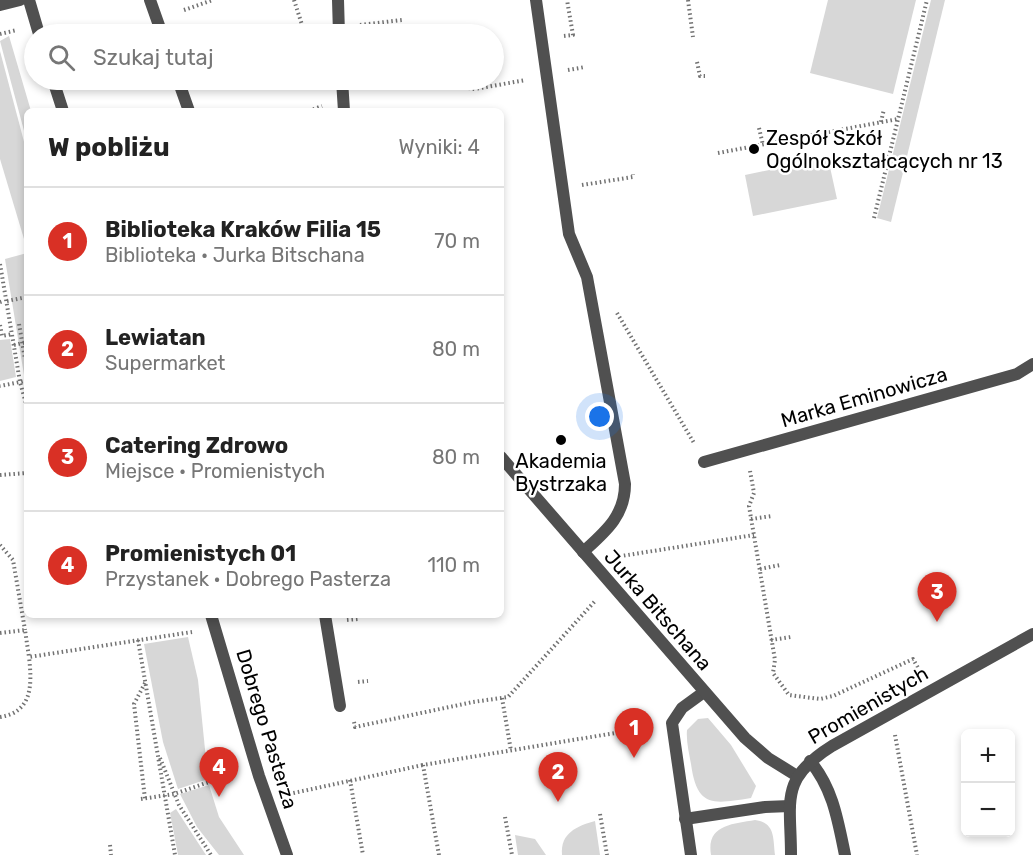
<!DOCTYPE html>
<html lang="pl">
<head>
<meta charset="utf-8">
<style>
  :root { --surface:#fff; --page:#f2f2f2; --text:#222; --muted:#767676; --line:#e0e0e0; --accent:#d93025 }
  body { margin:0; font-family:Rubik,sans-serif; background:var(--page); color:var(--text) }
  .controls { position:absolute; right:18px; bottom:18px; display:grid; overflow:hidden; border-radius:9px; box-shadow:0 3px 9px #0003 }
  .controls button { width:54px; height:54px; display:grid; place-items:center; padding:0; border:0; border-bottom:2px solid var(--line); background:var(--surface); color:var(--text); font:30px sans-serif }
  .you { position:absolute; left:600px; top:417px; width:21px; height:21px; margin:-15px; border:4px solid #fff; border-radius:50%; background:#1a73e8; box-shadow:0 0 0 9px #1a73e833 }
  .badge { display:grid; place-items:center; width:39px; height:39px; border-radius:50%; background:var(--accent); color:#fff; font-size:20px; font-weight:700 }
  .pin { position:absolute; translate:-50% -50px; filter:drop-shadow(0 2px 3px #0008) }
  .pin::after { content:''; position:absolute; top:32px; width:21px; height:18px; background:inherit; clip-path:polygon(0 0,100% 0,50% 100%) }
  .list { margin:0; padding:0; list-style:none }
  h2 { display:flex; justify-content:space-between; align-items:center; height:78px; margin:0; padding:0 24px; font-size:26px }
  h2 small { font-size:20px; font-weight:400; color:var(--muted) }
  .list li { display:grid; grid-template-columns:39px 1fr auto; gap:18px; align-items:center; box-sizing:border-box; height:108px; padding:0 24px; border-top:2px solid var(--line) }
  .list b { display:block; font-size:22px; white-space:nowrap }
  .list p { margin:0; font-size:20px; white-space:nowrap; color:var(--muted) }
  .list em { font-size:20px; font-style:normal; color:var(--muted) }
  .icon { flex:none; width:33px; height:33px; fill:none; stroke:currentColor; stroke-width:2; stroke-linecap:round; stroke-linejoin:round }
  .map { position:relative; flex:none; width:1033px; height:855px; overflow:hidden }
  .search { position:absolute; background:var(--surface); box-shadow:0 3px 9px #0003; left:24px; top:24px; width:480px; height:66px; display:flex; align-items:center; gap:15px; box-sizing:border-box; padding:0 21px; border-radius:33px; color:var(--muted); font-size:22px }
  .panel { position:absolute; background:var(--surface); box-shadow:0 3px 9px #0003; left:24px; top:108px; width:480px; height:510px; border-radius:9px }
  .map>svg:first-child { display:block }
  .green { fill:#d7d7d7 }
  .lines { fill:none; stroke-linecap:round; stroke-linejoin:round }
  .path { stroke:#727272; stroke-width:4; stroke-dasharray:1.5 3; stroke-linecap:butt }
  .service { stroke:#505050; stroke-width:12 }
  .minor { stroke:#505050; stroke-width:12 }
  .tertiary { stroke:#505050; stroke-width:12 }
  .poi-dot { fill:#000; stroke:#fff; stroke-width:2 }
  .labels { text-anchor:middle; stroke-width:5; stroke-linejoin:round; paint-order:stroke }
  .poi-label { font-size:20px; fill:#000; stroke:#fff; text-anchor:start }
  .street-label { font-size:20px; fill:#000; stroke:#fff }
</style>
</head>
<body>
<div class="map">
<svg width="1033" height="855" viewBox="0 0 1033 855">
  <rect width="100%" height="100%" fill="#fff"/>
  <g class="green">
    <path d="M 828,0 L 916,0 L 893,94 L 810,73 Z"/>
    <path d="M 931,0 L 945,0 L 891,222 L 877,218 Z"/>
    <path d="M 9,36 L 31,111 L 27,111 L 27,142 L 0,41 Z"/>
    <path d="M 0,51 L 27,153 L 27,249 L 0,159 Z"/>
    <path d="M 828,158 L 837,199 L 753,216 L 745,175 Z"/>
    <path d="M 27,253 L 27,375 L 24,375 L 5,259 Z"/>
    <path d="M 10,339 L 16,377 L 0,381 L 0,340 Z"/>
    <path d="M 188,637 L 198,680 L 208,779 L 178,789 L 163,742 L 144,644 Z"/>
    <path d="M 708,718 L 731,745 L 756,786 L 751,798 C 713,804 697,808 691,764 C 689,753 686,741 687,730 L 698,719 Z"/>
    <path d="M 209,785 L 219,817 L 244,855 L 219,855 L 197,827 L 180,794 Z"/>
    <path d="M 176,809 L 206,855 L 178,855 L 170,813 Z"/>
    <path d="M 755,820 C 775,823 773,837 775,855 L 711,855 C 706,825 732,824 755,820 Z"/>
    <path d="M 595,821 L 600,855 L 562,855 C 560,833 577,826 595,821 Z"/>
    <path d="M 515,835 L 535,839 L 546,855 L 518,855 Z"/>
  </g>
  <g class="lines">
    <g class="path">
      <path d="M 294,0 L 305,34"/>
      <path d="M 688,0 L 693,37"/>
      <path d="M 184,10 L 213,0"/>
      <path d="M 360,25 L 402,20"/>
      <path d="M 0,34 L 17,30"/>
      <path d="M 564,36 L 573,35 L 567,0"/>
      <path d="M 697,62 L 700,76 L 705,76"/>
      <path d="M 568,70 L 585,67"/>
      <path d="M 415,80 L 475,89 L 526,80"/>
      <path d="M 309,111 L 322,106"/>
      <path d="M 881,122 L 884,109"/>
      <path d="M 759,128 L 763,145"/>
      <path d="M 718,153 L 898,119"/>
      <path d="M 582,185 L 633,177 L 633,174"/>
      <path d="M 874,218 L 927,0"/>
      <path d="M 0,264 L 20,382 L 0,386"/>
      <path d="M 7,301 L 27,297"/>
      <path d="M 0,302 L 3,301"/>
      <path d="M 617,313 L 694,443"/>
      <path d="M 19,324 L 25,359"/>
      <path d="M 0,325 L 2,336 L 13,334"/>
      <path d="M 14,345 L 27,342"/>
      <path d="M 27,380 L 20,382 L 27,407"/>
      <path d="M 750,471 L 754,493 L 749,506 L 775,660 L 773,673 L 789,695 L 820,699 L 833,696 L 913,659 L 921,673"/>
      <path d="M 0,475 L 27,473"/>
      <path d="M 751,519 L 772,516"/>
      <path d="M 0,545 L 13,560 L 25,630"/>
      <path d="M 615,557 L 754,535"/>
      <path d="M 760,569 L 780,565"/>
      <path d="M 347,620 L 358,619"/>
      <path d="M 0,633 L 25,630 L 29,657 L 192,632"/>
      <path d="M 138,640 L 175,855"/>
      <path d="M 771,640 L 791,637"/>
      <path d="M 358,682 L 368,681"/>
      <path d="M 145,683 L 134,704 L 145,799"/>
      <path d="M 502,698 L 511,751"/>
      <path d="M 0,717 C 33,712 32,684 29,657"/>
      <path d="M 354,722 L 355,727 L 473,702 L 508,697 L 596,600"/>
      <path d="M 895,735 L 917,855"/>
      <path d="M 160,758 L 179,805 L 211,855"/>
      <path d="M 350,780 L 363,855"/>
      <path d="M 289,794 L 423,765"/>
      <path d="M 141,799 L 174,794 L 224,777"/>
      <path d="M 600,814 L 607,855"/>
      <path d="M 505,817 L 512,855"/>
      <path d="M 110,845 L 111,855"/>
      <path d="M 439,855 L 423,765 L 651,727"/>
    </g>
    <g class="service">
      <path d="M 150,0 L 162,34"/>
      <path d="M 338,0 L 339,34"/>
      <path d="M 0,5 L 20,0"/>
      <path d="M 178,80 L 189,111"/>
      <path d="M 342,80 L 344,111"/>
      <path d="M 325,615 L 340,706"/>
      <path d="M 810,761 C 833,788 838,821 845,855"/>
      <path d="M 685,819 L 765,807 L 790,806"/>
      <path d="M 691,855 L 672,723 L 682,708 L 704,692"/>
    </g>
    <g class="minor">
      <path d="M 536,0 L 569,234 L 587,277 L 625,484 C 625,516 605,532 583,552"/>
      <path d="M 501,457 L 745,738 L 768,758 L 797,776"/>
      <path d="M 704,462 L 1017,374 L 1033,364"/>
      <path d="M 791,855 C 791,801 779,779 832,746 L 1033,634"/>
    </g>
    <g class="tertiary">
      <path d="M 29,0 L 39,34"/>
      <path d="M 53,80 L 63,111"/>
      <path d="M 211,615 L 259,776 L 287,855"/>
    </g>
  </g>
  <g class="poi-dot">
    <circle cx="754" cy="149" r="6"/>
    <circle cx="561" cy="440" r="6"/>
  </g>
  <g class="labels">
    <g class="poi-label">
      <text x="766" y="145">Zespół Szkół<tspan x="766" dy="23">Ogólnokształcących nr 13</tspan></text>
      <text x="561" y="468" text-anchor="middle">Akademia<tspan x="561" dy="23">Bystrzaka</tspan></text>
    </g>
    <g class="street-label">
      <text transform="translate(864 397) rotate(-16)" y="7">Marka Eminowicza</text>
      <text transform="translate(658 610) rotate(49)" y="7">Jurka Bitschana</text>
      <text transform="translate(868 705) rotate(-30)" y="7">Promienistych</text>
      <text transform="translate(267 729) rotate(73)" y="7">Dobrego Pasterza</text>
    </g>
  </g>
</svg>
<div class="controls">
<button>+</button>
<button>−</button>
</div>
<div class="you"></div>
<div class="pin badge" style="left:634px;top:758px">1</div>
<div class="pin badge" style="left:558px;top:802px">2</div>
<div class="pin badge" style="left:937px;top:622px">3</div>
<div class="pin badge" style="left:219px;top:797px">4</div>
<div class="search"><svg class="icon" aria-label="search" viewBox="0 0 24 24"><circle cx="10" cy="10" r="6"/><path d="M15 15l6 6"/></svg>Szukaj tutaj</div>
<section class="panel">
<h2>W pobliżu<small>Wyniki: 4</small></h2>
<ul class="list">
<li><span class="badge">1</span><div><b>Biblioteka Kraków Filia 15</b><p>Biblioteka · Jurka Bitschana</p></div><em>70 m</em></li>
<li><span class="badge">2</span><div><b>Lewiatan</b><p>Supermarket</p></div><em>80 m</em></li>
<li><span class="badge">3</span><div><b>Catering Zdrowo</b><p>Miejsce · Promienistych</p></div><em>80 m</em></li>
<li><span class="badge">4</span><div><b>Promienistych 01</b><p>Przystanek · Dobrego Pasterza</p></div><em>110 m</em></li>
</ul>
</section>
</div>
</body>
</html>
